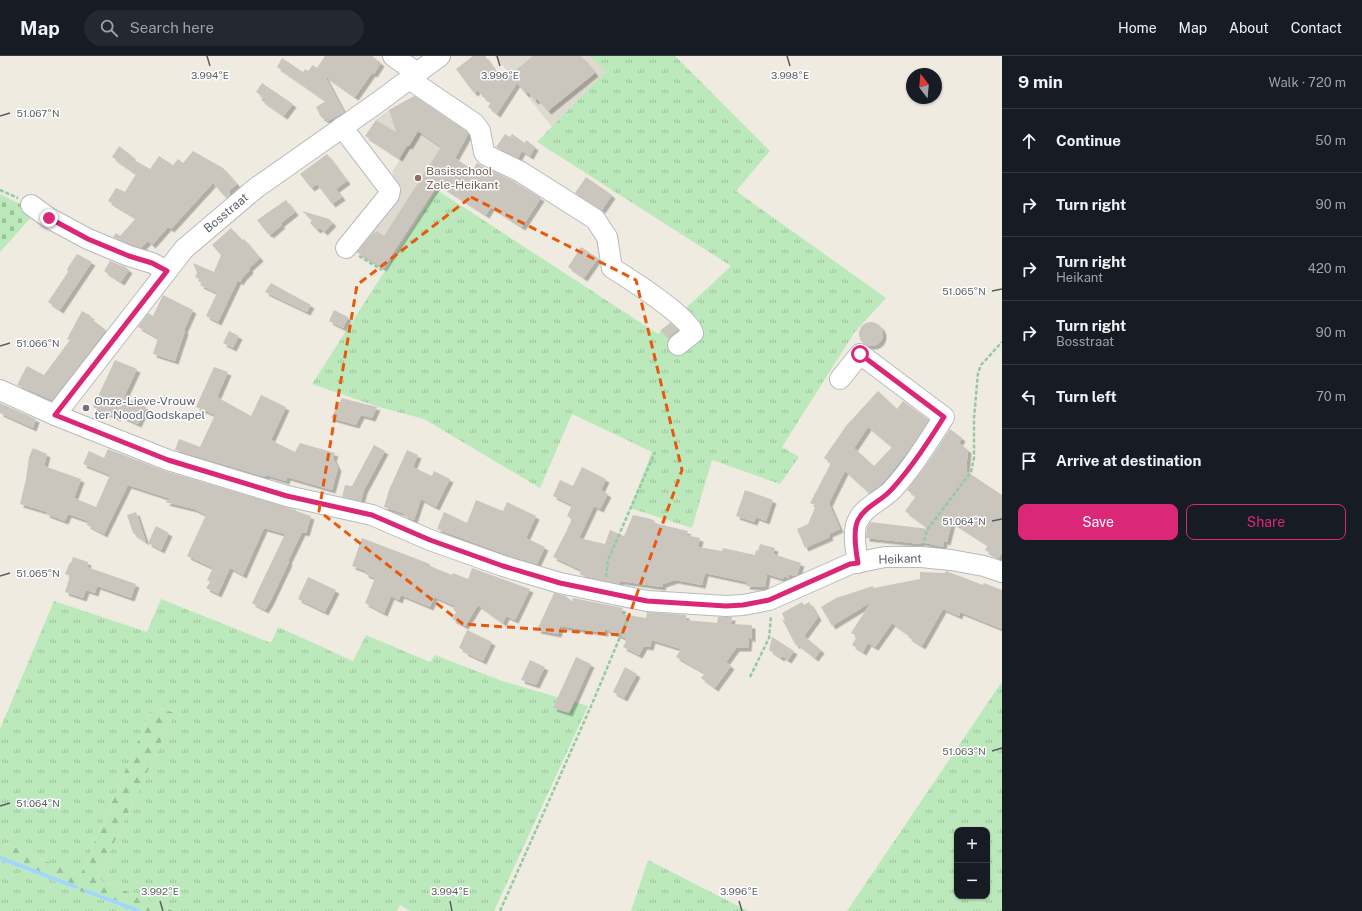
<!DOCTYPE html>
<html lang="en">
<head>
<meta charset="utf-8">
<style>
  :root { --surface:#171b24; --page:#242831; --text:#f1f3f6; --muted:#9ea1a6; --line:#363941; --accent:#db2777 }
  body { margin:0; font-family:"Public Sans",sans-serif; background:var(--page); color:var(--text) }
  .controls { position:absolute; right:12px; bottom:12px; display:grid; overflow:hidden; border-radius:8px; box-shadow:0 1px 3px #0004 }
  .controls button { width:36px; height:36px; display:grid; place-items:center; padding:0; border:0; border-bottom:1px solid var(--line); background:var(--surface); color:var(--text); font:20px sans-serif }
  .compass { position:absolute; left:906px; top:12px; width:36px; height:36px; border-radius:50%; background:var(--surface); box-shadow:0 1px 3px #0004; rotate:344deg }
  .stop { position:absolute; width:12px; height:12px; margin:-9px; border:3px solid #db2777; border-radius:50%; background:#fff }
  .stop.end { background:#db2777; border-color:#fff; box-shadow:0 1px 4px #0008 }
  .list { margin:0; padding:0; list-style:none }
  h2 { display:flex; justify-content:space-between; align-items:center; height:52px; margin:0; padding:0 16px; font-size:17px }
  h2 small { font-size:13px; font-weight:400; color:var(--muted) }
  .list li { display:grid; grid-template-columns:26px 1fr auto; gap:12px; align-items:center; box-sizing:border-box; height:64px; padding:0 16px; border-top:1px solid var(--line) }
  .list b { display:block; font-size:15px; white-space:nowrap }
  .list p { margin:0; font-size:13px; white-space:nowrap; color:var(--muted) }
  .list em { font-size:13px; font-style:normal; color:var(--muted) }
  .actions { display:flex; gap:8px; padding:12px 16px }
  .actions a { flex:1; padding:9px 0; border:1px solid var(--accent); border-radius:8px; text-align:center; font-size:14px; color:var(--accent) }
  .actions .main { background:var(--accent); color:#fff }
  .icon { flex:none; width:22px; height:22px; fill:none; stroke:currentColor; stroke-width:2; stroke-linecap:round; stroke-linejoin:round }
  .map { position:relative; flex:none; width:1002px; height:855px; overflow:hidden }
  header { display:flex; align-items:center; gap:24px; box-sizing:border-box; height:56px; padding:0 20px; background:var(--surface); border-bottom:1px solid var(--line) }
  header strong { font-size:19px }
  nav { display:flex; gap:22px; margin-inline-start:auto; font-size:14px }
  .search { width:280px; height:36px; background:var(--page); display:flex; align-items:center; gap:10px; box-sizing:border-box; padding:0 14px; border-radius:22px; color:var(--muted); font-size:15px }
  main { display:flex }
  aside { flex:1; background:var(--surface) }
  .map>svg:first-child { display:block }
  .education { fill:#dedad0 }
  .grass { fill:url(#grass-tufts); fill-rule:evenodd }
  .forest { fill:url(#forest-firs) }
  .cemetery { fill:url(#cemetery-stones) }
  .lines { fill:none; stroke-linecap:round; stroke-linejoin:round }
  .stream { stroke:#a1d7ff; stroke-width:4 }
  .building { fill:#cac6be; fill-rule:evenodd; filter:url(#shadow) }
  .minor-casing { stroke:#b7babf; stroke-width:22 }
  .path { stroke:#94caa3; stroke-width:2.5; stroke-dasharray:4 2; stroke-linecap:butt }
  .minor { stroke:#fff; stroke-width:20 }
  .route { stroke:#db2777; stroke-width:5 }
  .marked { fill:none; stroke:#e8590c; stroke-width:3; stroke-dasharray:8 5; stroke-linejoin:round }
  .ticks { fill:none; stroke:#5a5e64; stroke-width:1.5 }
  .education-dot { fill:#8d6e63; stroke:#fff; stroke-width:1.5 }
  .worship-dot { fill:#6b7280; stroke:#fff; stroke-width:1.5 }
  .labels { text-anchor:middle; stroke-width:3; stroke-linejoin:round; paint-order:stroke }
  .education-label { font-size:12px; fill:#785e54; stroke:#fff; text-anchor:start }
  .street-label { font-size:12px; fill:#5a5e64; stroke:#fff }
  .worship-label { font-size:12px; fill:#5b616d; stroke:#fff; text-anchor:start }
  .ticks-label { font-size:10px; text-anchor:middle; fill:#5a5e64; stroke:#fff; stroke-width:3; stroke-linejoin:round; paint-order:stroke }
</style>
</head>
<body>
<header>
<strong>Map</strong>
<div class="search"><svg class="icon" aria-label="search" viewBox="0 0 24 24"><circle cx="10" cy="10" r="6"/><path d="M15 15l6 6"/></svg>Search here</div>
<nav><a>Home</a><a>Map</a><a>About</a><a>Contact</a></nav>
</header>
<main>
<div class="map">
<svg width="1002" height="855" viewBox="0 0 1002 855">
  <defs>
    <pattern id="grass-tufts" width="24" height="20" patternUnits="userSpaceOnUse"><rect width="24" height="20" fill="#bbe9bb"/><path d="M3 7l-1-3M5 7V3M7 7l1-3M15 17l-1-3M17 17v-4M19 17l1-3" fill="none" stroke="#9bc09c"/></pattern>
    <pattern id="forest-firs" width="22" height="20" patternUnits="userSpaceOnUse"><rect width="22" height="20" fill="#bbe9bb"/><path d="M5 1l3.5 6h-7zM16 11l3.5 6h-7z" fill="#9bc09c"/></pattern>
    <pattern id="cemetery-stones" width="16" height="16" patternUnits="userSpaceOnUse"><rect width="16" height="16" fill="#bbe9bb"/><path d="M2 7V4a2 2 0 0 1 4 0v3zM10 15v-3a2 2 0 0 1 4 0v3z" fill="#9bc09c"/></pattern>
    <filter id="shadow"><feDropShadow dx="3.5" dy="3.5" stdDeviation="0" flood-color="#0004"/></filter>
  </defs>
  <rect width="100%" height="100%" fill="#efebe1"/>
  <g class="education">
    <path d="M 495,0 L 589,0 L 606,15 L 552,71 Z"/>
    <path d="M 419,38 L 473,73 L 383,212 L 356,196 L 399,131 L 392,116 L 410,88 L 410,85 L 376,64 L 389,54 Z"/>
  </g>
  <g class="grass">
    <path d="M 589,0 L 675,0 L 770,95 L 736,135 L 886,242 L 854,277 L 782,391 L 799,401 L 780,428 L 712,404 L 692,472 L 630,452 L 652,396 L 572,358 L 540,432 L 424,363 L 379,351 L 312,328 L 437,134 L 658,278 L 731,210 L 537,86 L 606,15 Z"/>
    <path d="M 161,543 L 271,587 L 278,571 L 353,605 L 366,579 L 430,606 L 435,599 L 502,625 L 588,650 L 494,855 L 410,855 L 400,849 L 397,855 L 174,855 L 97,823 L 175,657 L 153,650 L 80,820 L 0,785 L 0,673 L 54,545 L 147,576 Z"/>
    <path d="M 1001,627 L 1002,628 L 1002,855 L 847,855 ZM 957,774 L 987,774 L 987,840 L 957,840 Z"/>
    <path d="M 0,804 L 131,855 L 0,855 Z"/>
    <path d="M 648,804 L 748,855 L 631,855 Z"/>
  </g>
  <path class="forest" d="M 153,650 L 175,657 L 97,823 L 174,855 L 131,855 L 0,804 L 0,785 L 80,820 Z"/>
  <path class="cemetery" d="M 0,138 L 36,156 L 0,196 Z"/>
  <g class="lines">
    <g class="stream">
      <path d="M 0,802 L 76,831"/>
      <path d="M 86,835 L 139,855"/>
    </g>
  </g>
  <g class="building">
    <path d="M 325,0 L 372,0 L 381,7 L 374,18 L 372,17 L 355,41 L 325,20 L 344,56 L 328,65 L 321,61 L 316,51 L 326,45 L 277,11 L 282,2 L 303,16 L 305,13 L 308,15 L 313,9 L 317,12 Z"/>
    <path d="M 473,0 L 485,0 L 501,23 L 508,17 L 510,19 L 533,0 L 581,0 L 595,17 L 548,55 L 537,43 L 535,45 L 528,36 L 526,38 L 517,27 L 497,58 L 488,51 L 491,46 L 483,41 L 478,34 L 474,37 L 456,13 Z"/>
    <path d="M 262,27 L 293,48 L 284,60 L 261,44 L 263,41 L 256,36 Z"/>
    <path d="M 414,40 L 466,75 L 468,79 L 455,102 L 473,114 L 477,107 L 488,114 L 489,113 L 515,126 L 541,142 L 522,171 L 491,151 L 486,159 L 438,128 L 383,212 L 357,196 L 374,176 L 376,177 L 377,175 L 384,180 L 441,91 L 418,75 L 409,90 L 407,89 L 399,102 L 365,80 L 376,64 L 396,76 L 389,54 Z"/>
    <path d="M 505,78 L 510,81 L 512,78 L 525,87 L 526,84 L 535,91 L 530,100 L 522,95 L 518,102 L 496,91 Z"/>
    <path d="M 119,90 L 132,100 L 131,102 L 150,113 L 159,100 L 173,109 L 178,103 L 183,107 L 193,95 L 223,112 L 237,128 L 230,134 L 230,139 L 226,142 L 213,127 L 171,173 L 168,171 L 152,189 L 148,185 L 141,192 L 133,189 L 113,181 L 116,177 L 120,180 L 136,162 L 108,145 L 116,132 L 125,136 L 136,118 L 112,101 Z"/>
    <path d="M 327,98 L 347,125 L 336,133 L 342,141 L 332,148 L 317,128 L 311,132 L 300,118 Z"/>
    <path d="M 586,121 L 612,139 L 602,154 L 575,137 Z"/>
    <path d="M 286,144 L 295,156 L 280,168 L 282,169 L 270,179 L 269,177 L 268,178 L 257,164 Z"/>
    <path d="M 302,155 L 329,163 L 333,167 L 324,176 L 320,172 L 317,174 L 310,167 L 312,164 Z"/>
    <path d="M 231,172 L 242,184 L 244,183 L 260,202 L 249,212 L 250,214 L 243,221 L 240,226 L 238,224 L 218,266 L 206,260 L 217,237 L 200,229 L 202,225 L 195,221 L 197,217 L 193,207 L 214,216 L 221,199 L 212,189 Z"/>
    <path d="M 581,191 L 598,202 L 584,222 L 568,211 Z"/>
    <path d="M 77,198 L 92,206 L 60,254 L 48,246 L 68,216 L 67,213 Z"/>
    <path d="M 110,205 L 125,211 L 129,214 L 121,226 L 104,215 Z"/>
    <path d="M 271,227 L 311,249 L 307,256 L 265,236 Z"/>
    <path d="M 163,239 L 193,254 L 184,274 L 185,275 L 175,305 L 153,298 L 158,282 L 138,271 L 148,257 L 153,260 Z"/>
    <path d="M 334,254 L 348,261 L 343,272 L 329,265 Z"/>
    <path d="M 82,255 L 91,260 L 90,262 L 106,274 L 52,344 L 17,329 L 27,310 L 44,319 L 70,284 L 67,283 Z"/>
    <circle cx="871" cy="278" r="12"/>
    <path d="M 670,267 L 678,274 L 668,283 L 661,274 Z"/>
    <path d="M 229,275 L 239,280 L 233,292 L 223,287 Z"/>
    <path d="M 115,304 L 137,313 L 124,341 L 146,351 L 138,368 L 118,359 L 117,362 L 93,351 Z"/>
    <path d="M 214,311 L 228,316 L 217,341 L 251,360 L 261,339 L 286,351 L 271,384 L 295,396 L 300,387 L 335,397 L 333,402 L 338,412 L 332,434 L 287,421 L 286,425 L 266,419 L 266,421 L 175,394 L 179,383 L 200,391 L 215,359 L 196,351 Z"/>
    <path d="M 878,335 L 897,353 L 903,345 L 929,364 L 910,392 L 890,418 L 880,429 L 869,437 L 845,415 L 829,447 L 840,473 L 829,478 L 830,481 L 805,492 L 797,473 L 808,468 L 816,449 L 810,447 L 831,407 L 824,402 L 846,370 ZM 868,371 L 892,391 L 874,410 L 854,392 Z"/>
    <path d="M 342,342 L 353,345 L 377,351 L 372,362 L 361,359 L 356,369 L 331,362 Z"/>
    <path d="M 0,347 L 36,363 L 33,372 L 0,357 Z"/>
    <path d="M 950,373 L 962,382 L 959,387 L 968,394 L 966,415 L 1002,439 L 1002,496 L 999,502 L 985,494 L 988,489 L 952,466 L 947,486 L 944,485 L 943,491 L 921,486 L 921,488 L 866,482 L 867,472 L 870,466 L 929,473 L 905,455 L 916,440 L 907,434 L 929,405 Z"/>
    <path d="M 374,389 L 385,395 L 364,434 L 361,445 L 342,441 L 345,429 L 352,430 Z"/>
    <path d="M 33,392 L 47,398 L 44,410 L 81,423 L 74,442 L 96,451 L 110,419 L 83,408 L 89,395 L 104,402 L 108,393 L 165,415 L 296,454 L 296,455 L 311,460 L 306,477 L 302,476 L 288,505 L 289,506 L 270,546 L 265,554 L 252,547 L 285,478 L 264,472 L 243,519 L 230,512 L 218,538 L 206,532 L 210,526 L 207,524 L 213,512 L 187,500 L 206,459 L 194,453 L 165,446 L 171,443 L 128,429 L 104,478 L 87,469 L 88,465 L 68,458 L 65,465 L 46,458 L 47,456 L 20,448 L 26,423 L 29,401 Z"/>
    <path d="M 407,394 L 418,399 L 413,411 L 432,420 L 434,415 L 450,423 L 436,451 L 421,443 L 414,464 L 404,460 L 405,458 L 384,451 L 389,434 Z"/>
    <path d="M 582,411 L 606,423 L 601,434 L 608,438 L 600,453 L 594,450 L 579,482 L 605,488 L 610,474 L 624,480 L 633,459 L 651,463 L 655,465 L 654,467 L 688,475 L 686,479 L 700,482 L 698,491 L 722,495 L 723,492 L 755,499 L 756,494 L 758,495 L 760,488 L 775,492 L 773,498 L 801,507 L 797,519 L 794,520 L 789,518 L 788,522 L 784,520 L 783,523 L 767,518 L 765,531 L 759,531 L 746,530 L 747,526 L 705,517 L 702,529 L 675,524 L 663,528 L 662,531 L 620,525 L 620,528 L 580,519 L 581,514 L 553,501 L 567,474 L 570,476 L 567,473 L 572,463 L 567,460 L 572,449 L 553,440 L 560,424 L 573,430 Z"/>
    <path d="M 745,434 L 773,444 L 766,465 L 756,461 L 754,466 L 736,460 Z"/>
    <path d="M 476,444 L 503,455 L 507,446 L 536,460 L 526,482 L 545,491 L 537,508 L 507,499 L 437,473 L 444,456 L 467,467 Z"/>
    <path d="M 136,456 L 146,486 L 133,477 L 127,459 Z"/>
    <path d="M 156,470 L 169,477 L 161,494 L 148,487 Z"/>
    <path d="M 362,482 L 430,508 L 430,510 L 452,519 L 453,517 L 468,523 L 472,512 L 530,533 L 515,564 L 506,560 L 503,567 L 478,549 L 465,570 L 452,563 L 456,556 L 453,553 L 455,550 L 434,541 L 430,551 L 401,539 L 399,544 L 391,540 L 384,557 L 365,547 L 375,522 L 365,518 L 366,515 L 352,510 Z"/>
    <path d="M 73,501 L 88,506 L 87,511 L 136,528 L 131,542 L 97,530 L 95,537 L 86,534 L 83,542 L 65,536 L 70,520 L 65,518 L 70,506 L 71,507 Z"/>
    <path d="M 946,515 L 983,529 L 984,527 L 1002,534 L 1002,573 L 960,556 L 959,560 L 943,553 L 922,590 L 908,581 L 909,579 L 892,567 L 875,591 L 868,587 L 863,596 L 852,589 L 857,580 L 851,577 L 871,546 L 832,570 L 821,551 L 836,542 L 873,530 L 874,532 L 920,523 L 920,516 L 945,517 Z"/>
    <path d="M 308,521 L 336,534 L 325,556 L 298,543 Z"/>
    <path d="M 554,537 L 566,540 L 572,546 L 573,542 L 623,552 L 621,558 L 646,562 L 647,556 L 686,559 L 686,564 L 717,567 L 718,561 L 732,561 L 731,568 L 752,569 L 752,583 L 749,581 L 748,592 L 736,592 L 726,606 L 731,610 L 715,632 L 701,622 L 705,617 L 676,601 L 681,593 L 652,584 L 650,591 L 644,590 L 639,599 L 623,591 L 627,583 L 605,573 L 605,577 L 560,570 L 558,578 L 537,574 Z"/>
    <path d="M 802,546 L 804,549 L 809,546 L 818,561 L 804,580 L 821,594 L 815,602 L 797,588 L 796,590 L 782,563 L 785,565 L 782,557 Z"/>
    <path d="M 467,574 L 492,586 L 483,605 L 464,596 L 465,595 L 459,592 Z"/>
    <path d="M 772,581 L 794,595 L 788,604 L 782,600 L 781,602 L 769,594 Z"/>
    <path d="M 576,601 L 591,608 L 569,657 L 553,652 Z"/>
    <path d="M 530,604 L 545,611 L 536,629 L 521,624 Z"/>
    <path d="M 625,611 L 637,618 L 624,642 L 613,636 Z"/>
  </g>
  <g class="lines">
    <g class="minor-casing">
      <g id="minor">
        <path d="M 393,0 L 417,17"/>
        <path d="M 409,23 L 474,67 L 480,75 L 484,96 L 486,99 L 521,116 L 595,163 L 607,181 L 612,212 C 628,222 691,262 693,277 L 678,289"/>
        <path d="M 342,71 L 390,134 L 389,139 L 346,192"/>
        <path d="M 31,149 L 49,162 L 88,183 L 129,200 L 152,207 L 167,215"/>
        <path d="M 840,323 L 860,298 L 944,361 C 928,386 912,412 892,434 C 881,445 865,450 858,464 C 852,475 856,495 858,507"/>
        <path d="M 0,334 L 55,359 L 168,404 L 287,440 L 372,459 L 430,484 L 503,510 L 560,527 L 647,545 L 726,550 L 743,549 L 769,544 L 850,508 L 885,501 L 921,501 L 951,504 L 984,510 L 1002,516"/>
        <path d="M 55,359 L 184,193 L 256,132 L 377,47 L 440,0"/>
      </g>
    </g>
    <g class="path">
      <path d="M 0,134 L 18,142"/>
      <path d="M 359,200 L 382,214"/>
      <path d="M 924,485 L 927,474 L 971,416 L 974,402 L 974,362 L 978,317 L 981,309 L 1002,286"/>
      <path d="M 606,521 L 608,504 L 655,396"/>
      <path d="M 750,621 L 769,582 L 771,560"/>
      <path d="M 500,855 L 592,648 L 630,557"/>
    </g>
    <use href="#minor" class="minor"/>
  </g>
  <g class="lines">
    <path class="route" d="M 49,162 L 88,183 L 129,200 L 152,207 L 167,215 L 55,359 L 168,404 L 287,440 L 372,459 L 430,484 L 503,510 L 560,527 L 647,545 L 726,550 L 743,549 L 769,544 L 850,508 L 858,507 C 856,496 853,474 858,464 C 865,450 882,445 892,433 C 912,411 928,386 944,361 L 860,298"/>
  </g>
  <path class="marked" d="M 471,141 L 636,224 L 682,414 L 622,579 L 463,568 L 319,455 L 357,229 Z"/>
  <path class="ticks" d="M 207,0 L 210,10M 497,0 L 500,10M 787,0 L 790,10M 0,60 L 10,57M 992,235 L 1002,233M 0,290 L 10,287M 992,465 L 1002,463M 0,520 L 10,517M 992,695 L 1002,692M 0,750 L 10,747M 160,845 L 163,855M 450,845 L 452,855M 739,845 L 742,855"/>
  <circle class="education-dot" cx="418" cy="122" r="4"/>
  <circle class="worship-dot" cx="86" cy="352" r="4"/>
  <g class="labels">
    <g class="education-label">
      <text x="426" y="119">Basisschool<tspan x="426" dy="14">Zele-Heikant</tspan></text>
    </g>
    <g class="street-label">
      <text transform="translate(226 157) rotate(-40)" y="4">Bosstraat</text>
      <text transform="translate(900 503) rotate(-2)" y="4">Heikant</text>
    </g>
    <g class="worship-label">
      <text x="94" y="349">Onze-Lieve-Vrouw<tspan x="94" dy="14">ter Nood Godskapel</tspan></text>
    </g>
  </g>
  <g class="ticks-label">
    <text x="210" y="23">3.994°E</text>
    <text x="500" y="23">3.996°E</text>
    <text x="790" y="23">3.998°E</text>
    <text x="38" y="61">51.067°N</text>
    <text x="964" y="239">51.065°N</text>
    <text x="38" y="291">51.066°N</text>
    <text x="964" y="469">51.064°N</text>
    <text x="38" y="521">51.065°N</text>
    <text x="964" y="699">51.063°N</text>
    <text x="38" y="751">51.064°N</text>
    <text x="160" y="839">3.992°E</text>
    <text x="450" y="839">3.994°E</text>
    <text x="739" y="839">3.996°E</text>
  </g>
</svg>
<div class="controls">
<button>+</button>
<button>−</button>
</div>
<svg class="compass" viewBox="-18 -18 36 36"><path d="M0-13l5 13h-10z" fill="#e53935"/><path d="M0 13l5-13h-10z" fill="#9ea1a6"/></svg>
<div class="stop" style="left:860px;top:298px"></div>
<div class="stop end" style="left:49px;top:162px"></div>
</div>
<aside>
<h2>9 min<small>Walk · 720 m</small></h2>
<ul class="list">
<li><svg class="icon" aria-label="ahead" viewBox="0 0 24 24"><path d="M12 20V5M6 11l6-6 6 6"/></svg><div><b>Continue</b></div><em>50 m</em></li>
<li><svg class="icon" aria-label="right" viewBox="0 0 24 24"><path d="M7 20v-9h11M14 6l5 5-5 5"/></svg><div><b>Turn right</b></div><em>90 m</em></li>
<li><svg class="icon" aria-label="right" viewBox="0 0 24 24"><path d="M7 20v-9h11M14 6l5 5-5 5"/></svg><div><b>Turn right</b><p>Heikant</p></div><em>420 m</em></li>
<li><svg class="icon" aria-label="right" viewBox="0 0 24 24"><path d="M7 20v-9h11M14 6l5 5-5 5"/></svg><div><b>Turn right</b><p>Bosstraat</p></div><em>90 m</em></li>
<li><svg class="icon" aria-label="left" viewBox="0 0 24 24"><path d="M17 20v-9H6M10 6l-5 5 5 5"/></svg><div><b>Turn left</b></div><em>70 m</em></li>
<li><svg class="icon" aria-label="arrive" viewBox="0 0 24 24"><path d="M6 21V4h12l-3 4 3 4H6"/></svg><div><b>Arrive at destination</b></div></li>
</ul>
<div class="actions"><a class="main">Save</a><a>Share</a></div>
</aside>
</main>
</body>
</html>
